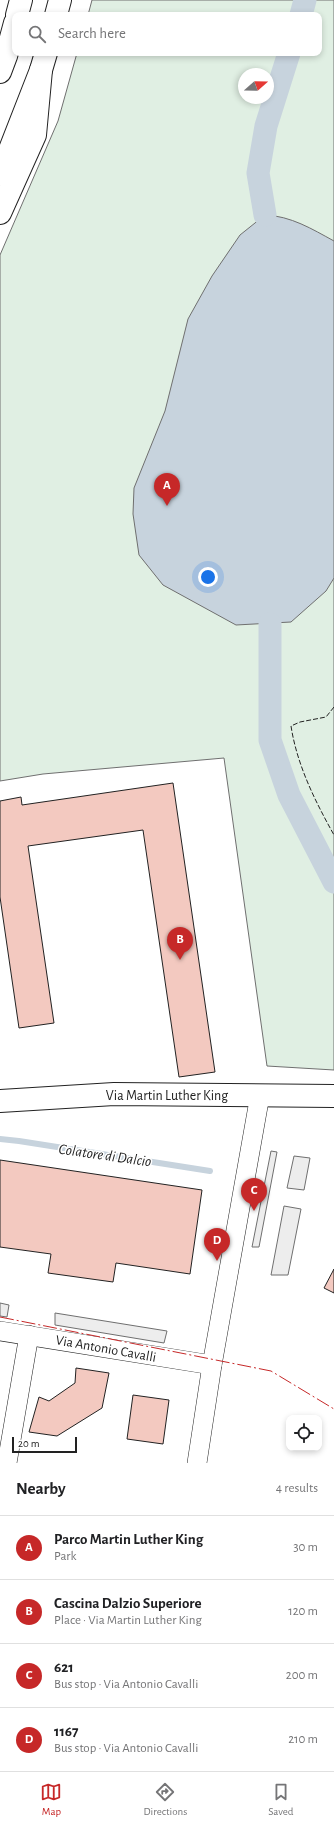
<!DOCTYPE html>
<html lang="en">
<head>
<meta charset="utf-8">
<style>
  :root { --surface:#fff; --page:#f2f2f2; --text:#202124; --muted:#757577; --line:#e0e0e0; --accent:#c62828 }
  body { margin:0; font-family:"Alegreya Sans",sans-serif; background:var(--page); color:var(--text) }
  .controls { position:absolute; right:12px; bottom:12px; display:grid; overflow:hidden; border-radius:8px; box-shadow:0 2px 6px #0003 }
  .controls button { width:36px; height:36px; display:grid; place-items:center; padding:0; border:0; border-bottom:1px solid var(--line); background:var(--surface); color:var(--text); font:20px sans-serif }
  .compass { position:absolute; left:238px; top:68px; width:36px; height:36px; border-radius:50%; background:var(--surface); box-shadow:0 2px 6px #0003; rotate:70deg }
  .scale { position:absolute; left:12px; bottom:10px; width:65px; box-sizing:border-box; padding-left:4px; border:2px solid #222; border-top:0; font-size:11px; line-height:14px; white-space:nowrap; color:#222; -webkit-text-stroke:3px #fff; paint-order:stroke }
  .you { position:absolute; left:208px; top:577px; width:14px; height:14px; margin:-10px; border:3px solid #fff; border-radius:50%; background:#1a73e8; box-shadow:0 0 0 6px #1a73e833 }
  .badge { display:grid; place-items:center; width:26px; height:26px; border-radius:50%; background:var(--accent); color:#fff; font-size:13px; font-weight:700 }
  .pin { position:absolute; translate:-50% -33px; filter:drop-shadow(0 1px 2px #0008) }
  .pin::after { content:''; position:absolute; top:21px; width:14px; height:12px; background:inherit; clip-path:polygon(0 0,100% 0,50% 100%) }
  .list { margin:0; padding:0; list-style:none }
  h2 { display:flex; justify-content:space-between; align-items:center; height:52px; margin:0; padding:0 16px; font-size:17px }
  h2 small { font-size:13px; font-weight:400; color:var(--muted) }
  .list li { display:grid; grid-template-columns:26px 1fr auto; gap:12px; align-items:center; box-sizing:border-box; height:64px; padding:0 16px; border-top:1px solid var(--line) }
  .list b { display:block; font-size:15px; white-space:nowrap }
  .list p { margin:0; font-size:13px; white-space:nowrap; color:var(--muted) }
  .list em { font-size:13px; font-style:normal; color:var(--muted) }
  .icon { flex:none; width:22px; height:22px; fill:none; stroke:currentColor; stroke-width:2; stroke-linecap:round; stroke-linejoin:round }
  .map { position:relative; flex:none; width:334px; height:1463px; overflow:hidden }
  .search { position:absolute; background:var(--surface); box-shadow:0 2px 6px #0003; left:12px; right:12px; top:12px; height:44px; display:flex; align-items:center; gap:10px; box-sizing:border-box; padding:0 14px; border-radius:8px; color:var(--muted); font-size:15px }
  .sheet { height:308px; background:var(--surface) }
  nav { display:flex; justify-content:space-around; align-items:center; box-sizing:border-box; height:56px; border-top:1px solid var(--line); background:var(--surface); font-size:11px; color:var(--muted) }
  nav a { display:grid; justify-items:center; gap:2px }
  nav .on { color:var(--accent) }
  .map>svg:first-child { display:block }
  .green { fill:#e0efe3; stroke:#6f6f6f; fill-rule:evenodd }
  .parking { fill:#ededed; stroke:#6f6f6f }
  .water { fill:#c7d3dd; stroke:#6f6f6f }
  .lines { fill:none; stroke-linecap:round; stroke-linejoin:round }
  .stream { stroke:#c7d3dd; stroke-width:6 }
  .canal { stroke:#c7d3dd; stroke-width:23 }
  .building { fill:#f3c9c0; stroke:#222 }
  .minor-casing { stroke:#222; stroke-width:20 }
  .tertiary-casing { stroke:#222; stroke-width:24 }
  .trunk-casing { stroke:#222; stroke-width:24 }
  .minor { stroke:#fff; stroke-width:19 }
  .tertiary { stroke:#fff; stroke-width:22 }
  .trunk { stroke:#fff; stroke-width:22 }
  .fence { stroke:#222; stroke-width:1; stroke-dasharray:5 2; stroke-linecap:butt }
  .power { stroke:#c62828; stroke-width:1; stroke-dasharray:14 3 2 3; stroke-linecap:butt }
  .labels { text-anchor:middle; stroke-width:3; stroke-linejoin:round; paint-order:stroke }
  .street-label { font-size:14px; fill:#222; stroke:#fff }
  .water-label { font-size:15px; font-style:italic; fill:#222; stroke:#fff }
</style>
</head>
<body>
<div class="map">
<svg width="334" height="1463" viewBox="0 0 334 1463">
  <rect width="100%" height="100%" fill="#fff"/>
  <path class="green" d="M 92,0 L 334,0 L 334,1070 L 267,1066 L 224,758 L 43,774 L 0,781 L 0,255 L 58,121 L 77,53 L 319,53 L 319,15 L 88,15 ZM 244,74 L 268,74 L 268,98 L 244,98 Z"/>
  <g class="parking">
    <path d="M 271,1151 L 277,1152 L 259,1247 L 252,1247 Z"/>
    <path d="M 294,1156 L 310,1158 L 304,1190 L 287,1188 Z"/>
    <path d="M 284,1206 L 301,1209 L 288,1275 L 271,1275 Z"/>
    <path d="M 0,1303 L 9,1305 L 7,1317 L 0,1316 Z"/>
    <path d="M 55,1313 L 167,1331 L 164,1343 L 55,1325 Z"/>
  </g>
  <path class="water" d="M 265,215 C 291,216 312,229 334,241 L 334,578 L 326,591 L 291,622 L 236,625 L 163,585 L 139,555 L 133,514 L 134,488 L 165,411 L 188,319 L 212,276 L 240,235 Z"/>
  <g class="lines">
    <path class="stream" d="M 0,1139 L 19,1141 L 210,1171"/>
    <g class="canal">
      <path d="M 301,15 L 305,0"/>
      <path d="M 265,215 L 258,173 L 266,126 L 289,53"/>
      <path d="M 270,624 L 270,740 L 289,795 L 334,882"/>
    </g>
  </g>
  <g class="building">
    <path d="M 173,783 L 215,1072 L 179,1077 L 143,830 L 28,846 L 54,1023 L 19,1028 L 0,897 L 0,801 L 21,797 L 22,805 Z"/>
    <path d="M 0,1160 L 202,1190 L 190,1274 L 116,1263 L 113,1282 L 48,1273 L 51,1254 L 0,1247 Z"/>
    <path d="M 334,1269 L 334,1293 L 324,1288 Z"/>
    <path d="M 76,1368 L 109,1373 L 102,1408 L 57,1436 L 29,1432 L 39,1397 L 49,1401 L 75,1383 Z"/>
    <path d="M 133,1395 L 169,1400 L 163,1444 L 127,1439 Z"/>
  </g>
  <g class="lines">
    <g class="minor-casing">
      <g id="minor">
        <path d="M 0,1331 L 212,1365"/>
        <path d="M 7,1463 L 29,1335"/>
        <path d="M 197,1463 L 212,1365 L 260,1095"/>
      </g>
    </g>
    <g class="tertiary-casing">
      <path id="tertiary" d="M 0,1101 L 114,1094 L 334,1096"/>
    </g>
    <g class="trunk-casing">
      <g id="trunk">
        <path d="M 17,15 L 21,0"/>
        <path d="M 56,15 L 60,0"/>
        <path d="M 0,72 L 6,56 L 15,23"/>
        <path d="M 0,175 L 41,70 L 46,53"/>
        <path d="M 0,213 L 35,135 L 41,70"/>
      </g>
    </g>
    <use href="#minor" class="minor"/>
    <use href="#tertiary" class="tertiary"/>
    <use href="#trunk" class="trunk"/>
    <path class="fence" d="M 334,707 L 326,717 L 300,722 L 291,726 C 297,765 315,801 334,835"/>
    <path class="power" d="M 0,1317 L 271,1371 L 334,1409"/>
  </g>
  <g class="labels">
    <g class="street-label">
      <text x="167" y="1100">Via Martin Luther King</text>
      <text transform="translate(106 1348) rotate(10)" y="5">Via Antonio Cavalli</text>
    </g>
    <g class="water-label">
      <text transform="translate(105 1155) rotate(8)" y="5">Colatore di Dalcio</text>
    </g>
  </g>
</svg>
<div class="controls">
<button><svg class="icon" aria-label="locate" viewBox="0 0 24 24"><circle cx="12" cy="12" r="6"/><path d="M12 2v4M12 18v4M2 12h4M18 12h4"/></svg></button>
</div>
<svg class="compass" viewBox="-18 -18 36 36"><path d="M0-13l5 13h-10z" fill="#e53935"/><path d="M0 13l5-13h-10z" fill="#757577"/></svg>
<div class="scale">20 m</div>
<div class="you"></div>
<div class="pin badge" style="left:167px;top:506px">A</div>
<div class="pin badge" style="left:180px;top:960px">B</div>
<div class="pin badge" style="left:254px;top:1211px">C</div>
<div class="pin badge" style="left:217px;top:1261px">D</div>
<div class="search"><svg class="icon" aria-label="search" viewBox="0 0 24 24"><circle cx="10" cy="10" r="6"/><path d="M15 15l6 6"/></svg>Search here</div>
</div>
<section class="sheet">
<h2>Nearby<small>4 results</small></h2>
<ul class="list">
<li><span class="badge">A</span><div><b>Parco Martin Luther King</b><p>Park</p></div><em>30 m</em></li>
<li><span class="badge">B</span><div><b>Cascina Dalzio Superiore</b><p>Place · Via Martin Luther King</p></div><em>120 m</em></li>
<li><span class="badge">C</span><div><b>621</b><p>Bus stop · Via Antonio Cavalli</p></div><em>200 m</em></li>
<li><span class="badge">D</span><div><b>1167</b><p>Bus stop · Via Antonio Cavalli</p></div><em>210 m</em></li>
</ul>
</section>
<nav>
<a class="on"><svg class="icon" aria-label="map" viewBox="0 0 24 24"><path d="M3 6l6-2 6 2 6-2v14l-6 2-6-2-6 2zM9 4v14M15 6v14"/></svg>Map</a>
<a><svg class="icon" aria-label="directions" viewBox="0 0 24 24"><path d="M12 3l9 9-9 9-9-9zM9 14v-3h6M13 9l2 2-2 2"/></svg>Directions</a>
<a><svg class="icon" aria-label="saved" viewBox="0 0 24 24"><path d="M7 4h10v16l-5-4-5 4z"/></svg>Saved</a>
</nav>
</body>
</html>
